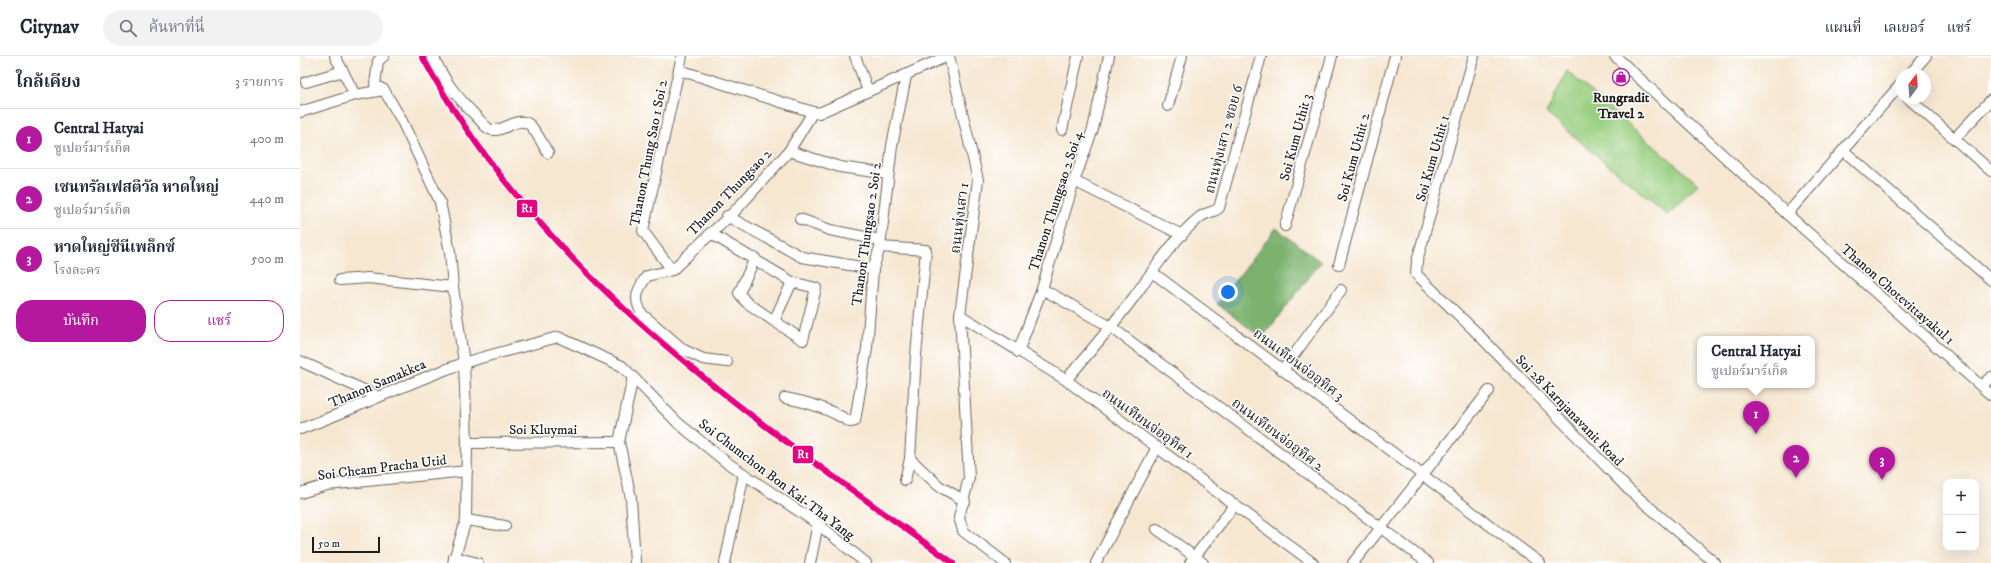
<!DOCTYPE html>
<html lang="th">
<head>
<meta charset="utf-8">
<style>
  :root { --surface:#fff; --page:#f2f2f3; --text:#1f2937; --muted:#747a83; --line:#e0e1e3; --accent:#b5179e }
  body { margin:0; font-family:"IM FELL DW Pica","Noto Serif Thai",serif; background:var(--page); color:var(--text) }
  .controls { position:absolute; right:12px; bottom:12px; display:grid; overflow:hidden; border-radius:8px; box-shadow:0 4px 16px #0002 }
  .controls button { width:36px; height:36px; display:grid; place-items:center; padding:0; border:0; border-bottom:1px solid var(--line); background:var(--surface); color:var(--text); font:20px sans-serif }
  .compass { position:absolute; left:1595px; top:12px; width:36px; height:36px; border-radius:50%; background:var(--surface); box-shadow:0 4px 16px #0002; rotate:16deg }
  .scale { position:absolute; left:12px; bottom:10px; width:68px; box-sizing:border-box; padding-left:4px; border:2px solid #1c1c1c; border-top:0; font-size:11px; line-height:14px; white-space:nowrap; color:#1c1c1c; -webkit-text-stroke:3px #fff; paint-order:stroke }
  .you { position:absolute; left:928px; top:236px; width:14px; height:14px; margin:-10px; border:3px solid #fff; border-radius:50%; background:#1a73e8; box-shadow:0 0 0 6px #1a73e833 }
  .badge { display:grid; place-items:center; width:26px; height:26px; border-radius:50%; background:var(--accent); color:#fff; font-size:13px; font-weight:700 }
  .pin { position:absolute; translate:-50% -33px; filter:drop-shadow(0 1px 2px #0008) }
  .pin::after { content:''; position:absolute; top:21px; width:14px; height:12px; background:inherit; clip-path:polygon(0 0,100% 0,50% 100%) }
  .popup { position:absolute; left:1397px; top:280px; width:118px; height:52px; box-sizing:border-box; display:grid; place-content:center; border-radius:8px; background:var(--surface); filter:drop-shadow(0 1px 3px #0005); font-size:13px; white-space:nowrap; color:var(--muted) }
  .popup b { font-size:15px; color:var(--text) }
  .popup::after { content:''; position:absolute; left:50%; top:100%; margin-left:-8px; border:8px solid transparent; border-top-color:var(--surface) }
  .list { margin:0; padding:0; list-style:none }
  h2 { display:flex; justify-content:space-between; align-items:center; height:52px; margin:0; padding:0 16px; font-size:17px }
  h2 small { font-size:13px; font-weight:400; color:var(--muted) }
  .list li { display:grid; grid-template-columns:26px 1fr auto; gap:12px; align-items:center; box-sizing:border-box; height:60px; padding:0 16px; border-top:1px solid var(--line) }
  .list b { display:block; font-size:15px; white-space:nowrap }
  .list p { margin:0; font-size:13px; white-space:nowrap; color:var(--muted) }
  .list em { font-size:13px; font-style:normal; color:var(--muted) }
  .actions { display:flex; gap:8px; padding:12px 16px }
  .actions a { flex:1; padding:9px 0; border:1px solid var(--accent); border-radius:16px; text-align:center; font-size:14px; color:var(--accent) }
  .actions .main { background:var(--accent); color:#fff }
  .icon { flex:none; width:22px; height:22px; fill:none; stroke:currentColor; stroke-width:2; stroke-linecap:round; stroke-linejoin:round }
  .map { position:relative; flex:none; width:1691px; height:507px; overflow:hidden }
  header { display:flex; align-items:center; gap:24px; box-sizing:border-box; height:56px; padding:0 20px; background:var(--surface); border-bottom:1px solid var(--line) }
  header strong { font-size:19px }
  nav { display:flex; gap:22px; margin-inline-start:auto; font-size:14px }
  .search { width:280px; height:36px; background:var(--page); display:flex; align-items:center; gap:10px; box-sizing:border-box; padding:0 14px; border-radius:22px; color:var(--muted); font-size:15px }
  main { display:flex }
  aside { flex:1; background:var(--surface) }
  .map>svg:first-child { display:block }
  .green { fill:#9acf80; stroke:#5b764e }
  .forest { fill:#7bb26e; stroke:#4c6745 }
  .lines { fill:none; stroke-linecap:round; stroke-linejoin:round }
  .minor-casing { stroke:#68635b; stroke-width:12 }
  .minor { stroke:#fff; stroke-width:10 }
  .rail-1-casing { stroke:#fff; stroke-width:9 }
  .rail-1 { stroke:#e5007d; stroke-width:6 }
  .labels { text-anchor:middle; stroke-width:3; stroke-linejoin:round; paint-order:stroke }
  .poi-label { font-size:14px; font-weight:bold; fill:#1c1c1c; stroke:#fff }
  .street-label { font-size:14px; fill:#1c1c1c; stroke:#fff }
  .line-badge { stroke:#fff; stroke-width:1.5 }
  .badge-label { font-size:11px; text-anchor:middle; font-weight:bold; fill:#fff }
</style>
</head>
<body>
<header>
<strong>Citynav</strong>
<div class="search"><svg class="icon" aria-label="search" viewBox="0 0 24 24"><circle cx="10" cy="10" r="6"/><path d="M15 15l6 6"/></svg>ค้นหาที่นี่</div>
<nav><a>แผนที่</a><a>เลเยอร์</a><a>แชร์</a></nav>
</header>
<main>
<aside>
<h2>ใกล้เคียง<small>3 รายการ</small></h2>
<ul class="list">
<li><span class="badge">1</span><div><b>Central Hatyai</b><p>ซูเปอร์มาร์เก็ต</p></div><em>400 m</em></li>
<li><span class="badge">2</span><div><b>เซนทรัลเฟสติวัล หาดใหญ่</b><p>ซูเปอร์มาร์เก็ต</p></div><em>440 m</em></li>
<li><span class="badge">3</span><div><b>หาดใหญ่ซีนีเพล็กซ์</b><p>โรงละคร</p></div><em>500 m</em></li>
</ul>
<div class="actions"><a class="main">บันทึก</a><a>แชร์</a></div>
</aside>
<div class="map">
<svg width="1691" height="507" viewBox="0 0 1691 507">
  <rect width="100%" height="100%" fill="#fff"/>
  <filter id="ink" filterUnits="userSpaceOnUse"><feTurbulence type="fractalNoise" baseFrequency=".025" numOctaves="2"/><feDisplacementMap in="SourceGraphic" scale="8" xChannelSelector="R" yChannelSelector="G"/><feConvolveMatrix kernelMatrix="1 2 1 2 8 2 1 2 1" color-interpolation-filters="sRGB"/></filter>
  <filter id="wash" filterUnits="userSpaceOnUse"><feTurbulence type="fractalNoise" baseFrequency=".012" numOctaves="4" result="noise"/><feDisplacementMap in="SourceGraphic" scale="16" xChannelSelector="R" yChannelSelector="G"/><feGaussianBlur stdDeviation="0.9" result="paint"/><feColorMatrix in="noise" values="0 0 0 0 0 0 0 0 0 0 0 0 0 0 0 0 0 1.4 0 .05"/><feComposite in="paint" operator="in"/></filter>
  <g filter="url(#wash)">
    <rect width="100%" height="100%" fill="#f6e7d1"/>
    <path class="green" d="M 1267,15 L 1398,128 L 1368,159 L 1246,57 Z"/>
    <path class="forest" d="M 976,172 L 1021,206 L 962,282 L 917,248 Z"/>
  </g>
  <g filter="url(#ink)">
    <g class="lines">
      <g class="minor-casing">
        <g id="minor">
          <path d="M 35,0 L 55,39"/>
          <path d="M 84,0 L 78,5 L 75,29 L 84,34 L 102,65 L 140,146 L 150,196 L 153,231 L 164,307 L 167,387 L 166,464 L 153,507"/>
          <path d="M 133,0 C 145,26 156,40 176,60 C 180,64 184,70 189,73 C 202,79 217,58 230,69 C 237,76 243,89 248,97"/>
          <path d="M 555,0 L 568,35"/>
          <path d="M 649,0 L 678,124 L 660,259 L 669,422 L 659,461 L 663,475 L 705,507"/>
          <path d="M 1174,0 L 1117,205 L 1116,218 L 1174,274 L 1328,433 L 1415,507"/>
          <path d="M 1315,0 L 1487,158 L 1691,339"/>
          <path d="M 379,14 L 513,56"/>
          <path d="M 1610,18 L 1626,0"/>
          <path d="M 6,26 L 43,15"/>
          <path d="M 1608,42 L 1691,115"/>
          <path d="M 868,50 L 882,0"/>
          <path d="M 0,56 L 55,39 L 84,34"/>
          <path d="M 762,74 L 778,0"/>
          <path d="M 1655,82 L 1691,44"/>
          <path d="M 489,95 L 540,111 L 588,118"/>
          <path d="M 1544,95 L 1691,224"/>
          <path d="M 774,125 L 882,179"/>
          <path d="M 1487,158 L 1601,28"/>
          <path d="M 427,160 L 502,201 L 573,213"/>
          <path d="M 500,163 L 530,174 L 580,184"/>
          <path d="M 985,170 L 1032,0"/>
          <path d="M 410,177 L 492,226 L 516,232 L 503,284 L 474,265 L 492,226"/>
          <path d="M 580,191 L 626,194 L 616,299 L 610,403 L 605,424"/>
          <path d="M 455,202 L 439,237 L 446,246 L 474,265"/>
          <path d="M 1039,209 L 1095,0"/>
          <path d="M 372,214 L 436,154 L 489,95 L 513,56 L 519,57 L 648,0"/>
          <path d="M 372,214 L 343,175 L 382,0"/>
          <path d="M 372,214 L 347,220 C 337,234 333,242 342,258 L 384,294 L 403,303 L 427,306"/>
          <path d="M 852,216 L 1240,507"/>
          <path d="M 40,224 L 68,222 L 153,231"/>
          <path d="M 742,233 L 811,271 L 1128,507"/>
          <path d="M 660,259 L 766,324 L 1013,507"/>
          <path d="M 718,296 L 742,233 L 774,125 L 793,73 L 809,0"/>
          <path d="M 0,305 L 77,340"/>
          <path d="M 983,314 L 1041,234"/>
          <path d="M 333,321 L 319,386 L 331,442 L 335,507"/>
          <path d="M 766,324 C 789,297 812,270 834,241 C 852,216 876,180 900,161 C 906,156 913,157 919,152 L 961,0"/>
          <path d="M 1681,330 L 1691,321"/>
          <path d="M 485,342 C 508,346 530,353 550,366 L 555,365 L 567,292 L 573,213 L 580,191 L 592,90 L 606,20"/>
          <path d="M 0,373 C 56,353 108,326 164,307 C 195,297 227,290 258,281 L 322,310 L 378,367 L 426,406 L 518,468 L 566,507"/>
          <path d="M 167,387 L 319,386"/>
          <path d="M 610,403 L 639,430 L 665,445"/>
          <path d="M 0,437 L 27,429 L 167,415"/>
          <path d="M 166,464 L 205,470"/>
          <path d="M 857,473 L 903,507"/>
          <path d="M 154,501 L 178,507"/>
          <path d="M 425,507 L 444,418"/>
          <path d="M 510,507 L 518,468"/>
          <path d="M 796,507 L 857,391"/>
          <path d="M 890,507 L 935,448"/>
          <path d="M 1053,507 L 1189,335"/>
        </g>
      </g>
      <use href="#minor" class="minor"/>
      <g class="rail-1-casing">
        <path id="rail-1" d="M 122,0 C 242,223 453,362 653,507"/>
      </g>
      <use href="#rail-1" class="rail-1"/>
    </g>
  </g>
  <defs>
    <g id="shop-ring" transform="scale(0.9)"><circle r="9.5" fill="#fff" stroke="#b5179e" stroke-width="1.5"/><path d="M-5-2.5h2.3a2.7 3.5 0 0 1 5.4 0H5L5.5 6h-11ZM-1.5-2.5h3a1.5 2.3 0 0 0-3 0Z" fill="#b5179e"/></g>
  </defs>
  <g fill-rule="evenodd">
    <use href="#shop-ring" x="1321" y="21"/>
  </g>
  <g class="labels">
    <g class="poi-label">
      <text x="1321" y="46">Rungradit<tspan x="1321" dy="16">Travel 2</tspan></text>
    </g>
    <g class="street-label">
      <text transform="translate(995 81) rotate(-75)" y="5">Soi Kum Uthit 3</text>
      <text transform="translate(923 83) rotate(-75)" y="5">ถนนทุ่งเสา 2 ซอย 6</text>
      <text transform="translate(348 97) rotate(-79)" y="5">Thanon Thung Sao 1 Soi 2</text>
      <text transform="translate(1053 101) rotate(-75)" y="5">Soi Kum Uthit 2</text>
      <text transform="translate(1132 102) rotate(-74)" y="5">Soi Kum Uthit 1</text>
      <text transform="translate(429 136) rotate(-46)" y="5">Thanon Thungsao 2</text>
      <text transform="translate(755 145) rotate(-72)" y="5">Thanon Thungsao 2 Soi 4</text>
      <text transform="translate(659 162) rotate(-83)" y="5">ถนนทุ่งเสา 1</text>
      <text transform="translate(566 178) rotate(-82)" y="5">Thanon Thungsao 2 Soi 2</text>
      <text transform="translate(1598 238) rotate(41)" y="5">Thanon Chotevittayakul 1</text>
      <text transform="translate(999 308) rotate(37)" y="5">ถนนเทียนจ่ออุทิศ 3</text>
      <text transform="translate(77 327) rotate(-23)" y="5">Thanon Samakkea</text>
      <text transform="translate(1270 354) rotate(46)" y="5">Soi 28 Karnjanavanit Road</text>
      <text transform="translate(848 367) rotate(36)" y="5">ถนนเทียนจ่ออุทิศ 1</text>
      <text x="243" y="378">Soi Kluymai</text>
      <text transform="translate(978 378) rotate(37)" y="5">ถนนเทียนจ่ออุทิศ 2</text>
      <text transform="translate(82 411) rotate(-7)" y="5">Soi Cheam Pracha Utid</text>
      <text transform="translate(477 423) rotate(37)" y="5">Soi Chumchon Bon Kai-Tha Yang</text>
    </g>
  </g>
  <g class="line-badge">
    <rect x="216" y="143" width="22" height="19" rx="4" fill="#e5007d"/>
    <rect x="492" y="389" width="22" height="19" rx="4" fill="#e5007d"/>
  </g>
  <g class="badge-label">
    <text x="227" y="156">R1</text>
    <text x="503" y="402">R1</text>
  </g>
</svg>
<div class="controls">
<button>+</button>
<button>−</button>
</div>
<svg class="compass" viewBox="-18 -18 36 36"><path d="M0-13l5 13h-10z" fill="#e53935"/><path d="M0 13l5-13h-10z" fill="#747a83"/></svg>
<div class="scale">50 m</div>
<div class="you"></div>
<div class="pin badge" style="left:1456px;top:378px">1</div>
<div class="popup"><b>Central Hatyai</b>ซูเปอร์มาร์เก็ต</div>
<div class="pin badge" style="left:1496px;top:422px">2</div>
<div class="pin badge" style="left:1582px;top:424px">3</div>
</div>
</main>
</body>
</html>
